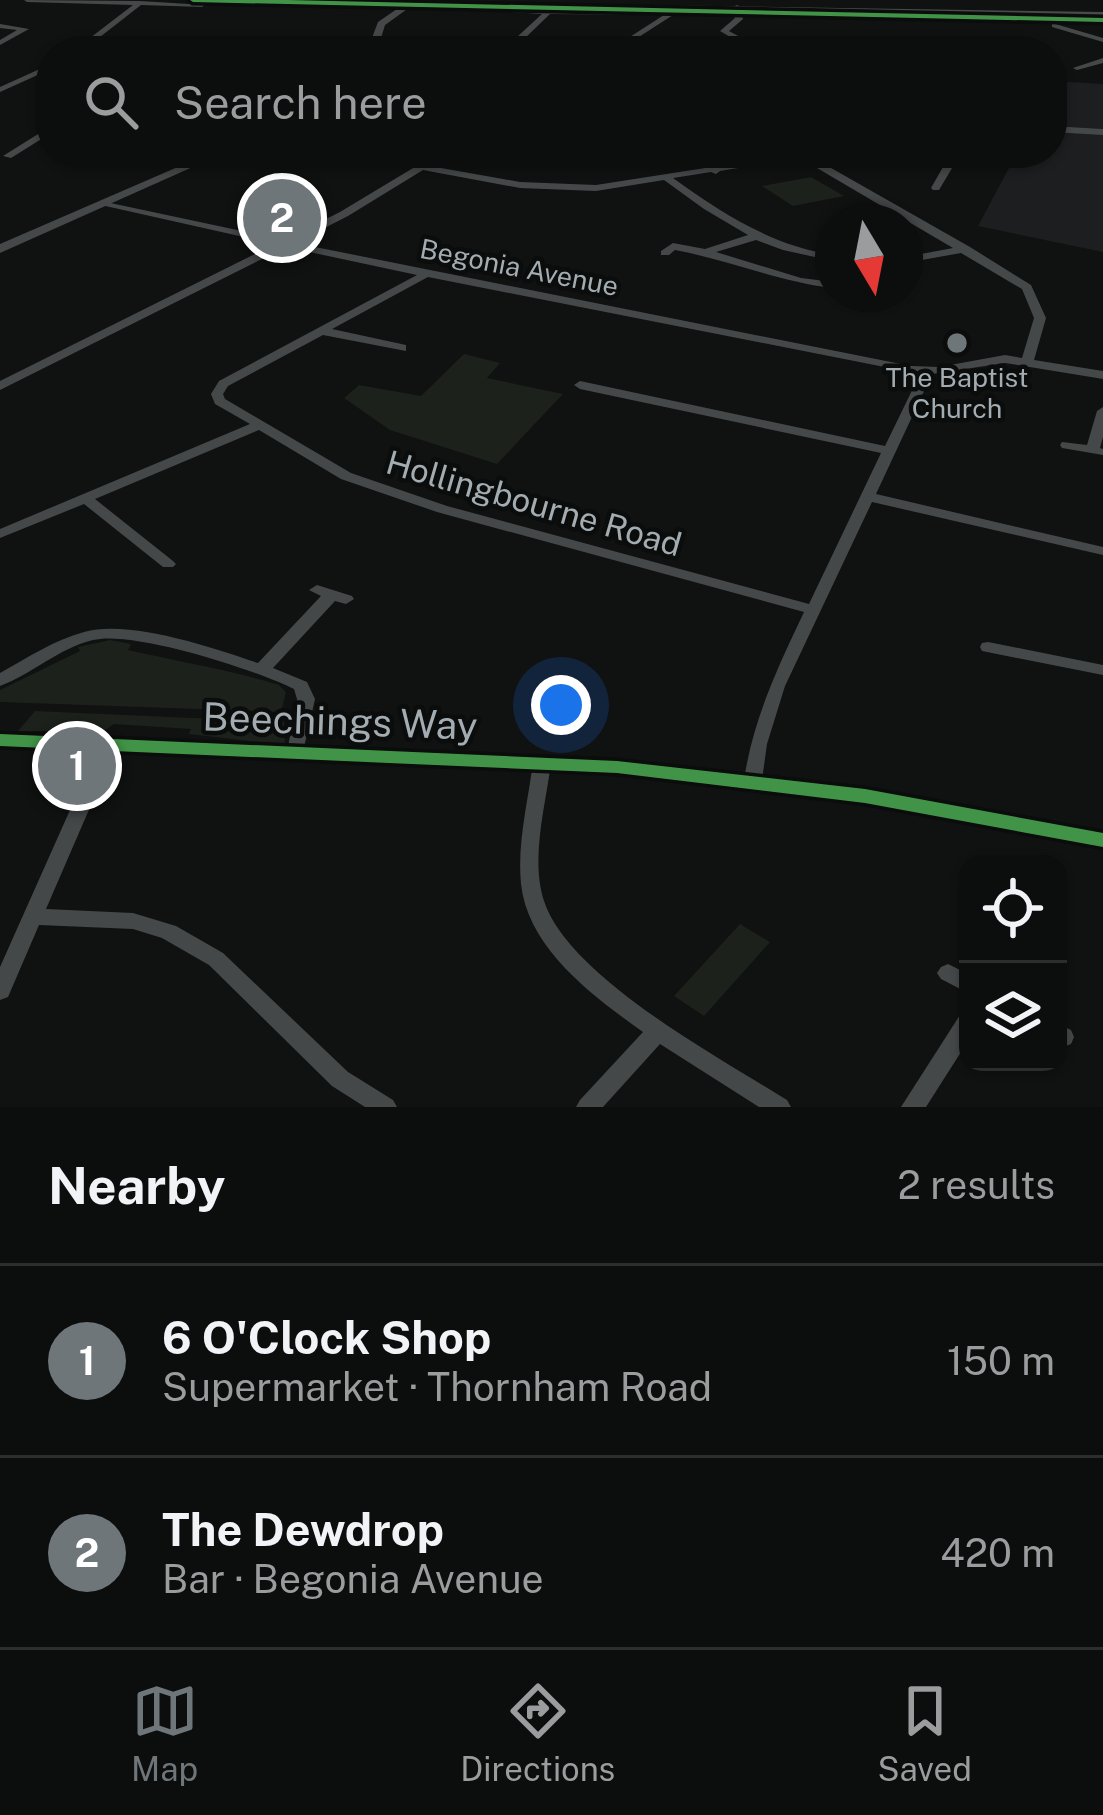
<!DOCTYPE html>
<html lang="en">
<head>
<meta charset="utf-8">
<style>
  :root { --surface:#0c0d0d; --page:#1a1b1b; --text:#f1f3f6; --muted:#9a9c9d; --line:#2c2d2e; --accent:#6f7679 }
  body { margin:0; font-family:"Public Sans",sans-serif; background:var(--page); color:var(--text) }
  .controls { position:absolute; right:36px; bottom:36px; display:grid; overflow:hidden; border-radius:24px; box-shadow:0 3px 9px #0004 }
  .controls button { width:108px; height:108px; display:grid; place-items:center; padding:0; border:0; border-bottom:3px solid var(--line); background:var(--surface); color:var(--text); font:60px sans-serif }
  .compass { position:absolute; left:815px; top:204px; width:108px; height:108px; border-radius:50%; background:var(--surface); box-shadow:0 3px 9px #0004; rotate:170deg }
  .you { position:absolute; left:561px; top:705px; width:42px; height:42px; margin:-30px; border:9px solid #fff; border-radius:50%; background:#1a73e8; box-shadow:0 0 0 18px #1a73e833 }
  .badge { display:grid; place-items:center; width:78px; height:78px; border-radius:50%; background:var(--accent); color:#fff; font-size:39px; font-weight:700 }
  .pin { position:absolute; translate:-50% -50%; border:6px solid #fff; box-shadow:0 3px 12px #0006 }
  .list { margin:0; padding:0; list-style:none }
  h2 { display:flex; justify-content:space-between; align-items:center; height:156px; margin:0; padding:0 48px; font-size:51px }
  h2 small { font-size:39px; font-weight:400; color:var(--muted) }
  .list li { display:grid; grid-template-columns:78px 1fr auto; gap:36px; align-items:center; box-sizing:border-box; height:192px; padding:0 48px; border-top:3px solid var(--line) }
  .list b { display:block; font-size:45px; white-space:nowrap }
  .list p { margin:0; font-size:39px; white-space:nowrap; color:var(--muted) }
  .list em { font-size:39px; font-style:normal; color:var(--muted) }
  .icon { flex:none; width:66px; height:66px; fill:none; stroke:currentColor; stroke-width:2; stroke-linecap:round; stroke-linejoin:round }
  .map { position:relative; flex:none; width:1103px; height:1107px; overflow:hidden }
  .search { position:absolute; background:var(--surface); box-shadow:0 3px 9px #0004; left:36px; right:36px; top:36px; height:132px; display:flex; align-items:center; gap:30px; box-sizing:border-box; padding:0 42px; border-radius:48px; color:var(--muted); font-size:45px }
  .sheet { height:540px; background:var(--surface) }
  nav { display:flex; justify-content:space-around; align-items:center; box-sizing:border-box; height:168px; border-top:3px solid var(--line); background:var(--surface); font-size:33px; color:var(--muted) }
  nav a { display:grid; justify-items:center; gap:6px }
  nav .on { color:var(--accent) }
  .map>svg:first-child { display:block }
  .built { fill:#1d1e1f }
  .green { fill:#1c211b }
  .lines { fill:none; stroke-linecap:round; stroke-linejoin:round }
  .minor { fill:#454849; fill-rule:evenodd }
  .tertiary { fill:#454849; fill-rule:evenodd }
  .primary { fill:#484a4b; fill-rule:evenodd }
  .cycleway-casing { stroke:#0b0c0c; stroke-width:7 }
  .cycleway { fill:#419447; fill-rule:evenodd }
  .poi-dot { fill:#6f7679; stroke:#0b0c0c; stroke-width:4.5 }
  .labels { text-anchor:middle; stroke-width:9; stroke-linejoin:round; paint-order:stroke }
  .far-street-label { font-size:27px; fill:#a2acb1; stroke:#0b0c0c }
  .far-poi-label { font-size:27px; fill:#a2acb1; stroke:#0b0c0c }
  .street-label { font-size:33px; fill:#a2acb1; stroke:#0b0c0c }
  .near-street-label { font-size:39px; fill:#a2acb1; stroke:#0b0c0c }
</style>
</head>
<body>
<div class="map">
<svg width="1103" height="1107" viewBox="0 0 1103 1107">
  <rect width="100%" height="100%" fill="#101111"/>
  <g class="built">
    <path d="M 1052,81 L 1103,84 L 1103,129 L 1052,126 Z"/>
    <path d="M 1052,131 L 1103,134 L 1103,252 L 978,226 L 1017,153 L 1052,153 Z"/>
  </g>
  <g class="green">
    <path d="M 811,177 L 844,196 L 793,206 L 762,186 Z"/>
    <path d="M 464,354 L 500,363 L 487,378 L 563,394 L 497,464 L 390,430 L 344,398 L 359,385 L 421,396 Z"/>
    <path d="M 110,640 L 131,644 L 128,650 C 180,662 228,669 279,685 L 286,692 L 281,712 L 0,702 L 0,690 L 80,651 L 78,647 Z"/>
    <path d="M 35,711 L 284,722 L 285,745 L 189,734 L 191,729 L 114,724 L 104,731 L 18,731 Z"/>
    <path d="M 740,924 L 770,942 L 704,1016 L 674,996 Z"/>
  </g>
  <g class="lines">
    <g class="minor">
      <path d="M 24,0 L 140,1 L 205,5 L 202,7 L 141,5 L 82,51 L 73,51 L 133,5 L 27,2 Z"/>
      <path d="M 737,5 L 741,7 L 743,19 L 729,31 L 740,37 L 737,41 L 720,31 L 735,18 L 734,16 L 673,15 L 617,51 L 608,51 L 664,15 L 550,14 L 523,40 L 520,50 L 513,48 L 517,37 L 542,14 L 511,12 L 513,9 L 733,12 L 733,7 Z"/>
      <path d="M 1052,23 L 1103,38 L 1103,42 L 1052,27 Z"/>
      <path d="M 0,24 L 29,29 L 0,45 L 0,40 L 17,30 L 0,28 Z"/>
      <path d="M 188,36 L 244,41 L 256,37 L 374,40 L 378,42 L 374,44 L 257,41 L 235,51 L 225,51 L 237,45 L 185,40 Z"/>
      <path d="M 917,45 L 923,45 L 925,51 L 917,51 Z"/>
      <path d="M 1103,58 L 1103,63 L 1077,70 L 1073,68 Z"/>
      <path d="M 51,64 L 51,69 L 0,92 L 0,87 Z"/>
      <path d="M 51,126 L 51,133 L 11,158 L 3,156 Z"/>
      <path d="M 1052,126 L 1103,129 L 1103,135 L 1052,132 Z"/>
      <path d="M 438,153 L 449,153 L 430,166 L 520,182 L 596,185 L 705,168 L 684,153 L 695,153 L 715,166 L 795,153 L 817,153 L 810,156 L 970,247 L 1031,285 L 1046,318 L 1034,360 L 1103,371 L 1103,379 L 1005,363 L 932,374 L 876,494 L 1103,547 L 1103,555 L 872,502 L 785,686 L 767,744 L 762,780 L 759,785 L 753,787 L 747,785 L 744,780 C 753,719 778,667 804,612 L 437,512 L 341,479 L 259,430 L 95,499 L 173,561 L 176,564 L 173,567 L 163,567 L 84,504 L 0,538 L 0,529 L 250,424 L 215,404 L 211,394 L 219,381 L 417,275 L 286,247 L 0,390 L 0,381 L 275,244 L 101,205 L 101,201 L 284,240 L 340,212 ZM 800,158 L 953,248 L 905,257 L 905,263 L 961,253 L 1022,289 L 1034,318 L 1022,358 L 1005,355 L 939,367 L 911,366 L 295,243 L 348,216 L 423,170 L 520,188 L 596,191 L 664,180 L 704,209 L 748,235 L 705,249 L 673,243 L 661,251 L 661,255 L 669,255 L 675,250 C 729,260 779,282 833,288 L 833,282 L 801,278 L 716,252 L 756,240 L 783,250 L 833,261 L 833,255 C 771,245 723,214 673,178 L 711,172 L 716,174 L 720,171 ZM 428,277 L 920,374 L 885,446 L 580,381 L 574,385 L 580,389 L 881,453 L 809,604 L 447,506 L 351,473 L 225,399 L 223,394 L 228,386 L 323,335 L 406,351 L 406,345 L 332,329 Z"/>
      <path d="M 951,153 L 961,153 L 939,190 L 933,190 L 931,188 Z"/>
      <path d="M 1103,407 L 1103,437 L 1100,448 L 1103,449 L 1103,455 L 1062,448 L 1060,445 L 1062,442 L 1087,445 L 1097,411 Z"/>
      <path d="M 317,585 L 352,596 L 354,599 L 346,604 L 335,601 L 273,668 L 307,682 L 315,699 L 302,756 L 290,756 L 287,752 L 297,699 L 294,689 C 256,670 133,630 93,640 C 59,648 32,674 0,686 L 0,673 C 27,658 54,640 84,632 C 130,619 213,648 258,663 L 321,596 L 309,590 Z"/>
      <path d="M 988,642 L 1103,665 L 1103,675 L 982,651 L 980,647 L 982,643 Z"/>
      <path d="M 108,739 L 114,741 L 117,745 L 46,909 L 133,913 L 176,926 L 223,953 L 348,1072 L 393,1100 L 397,1107 L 365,1107 L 332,1086 L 209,965 L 162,938 L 133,929 L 39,925 L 8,997 L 0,1000 L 0,967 L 99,745 L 102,741 Z"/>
      <path d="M 542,756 L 548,757 L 551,762 C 546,805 530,858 544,901 C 569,977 720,1058 787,1100 L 791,1107 L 759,1107 L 660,1044 L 603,1107 L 576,1107 L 580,1100 L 643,1032 C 594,997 528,949 521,884 C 517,843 528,802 533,762 L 536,757 Z"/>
      <path d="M 948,964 L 968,974 L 968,993 L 941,979 L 937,973 L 941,967 Z"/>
      <path d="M 968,1013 L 968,1041 L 926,1107 L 901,1107 L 960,1015 Z"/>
      <path d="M 1058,1024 L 1071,1030 L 1074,1037 L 1071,1044 L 1063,1047 L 1058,1045 Z"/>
    </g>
    <g class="tertiary">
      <path d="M 410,0 L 417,2 L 385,25 L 377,51 L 367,51 L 378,22 Z"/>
      <path d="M 210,153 L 224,153 L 0,253 L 0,244 Z"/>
      <path d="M 0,733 L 617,759 L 865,788 L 1103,831 L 1103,849 L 865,804 L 617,775 L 0,747 Z"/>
    </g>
    <path class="primary" d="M 335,0 L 1103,12 L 1103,18 L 341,3 Z"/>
    <g class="cycleway-casing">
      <g id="cycleway">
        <path d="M 190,0 L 288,0 L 1103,18 L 1103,22 L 193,2 Z"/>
        <path d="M 0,734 L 617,761 L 865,789 L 1103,833 L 1103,847 L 865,803 L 617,773 L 0,746 Z"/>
      </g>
    </g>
    <use href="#cycleway" class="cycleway"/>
  </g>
  <circle class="poi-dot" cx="957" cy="343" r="12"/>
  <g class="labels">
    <g class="far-street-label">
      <text transform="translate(519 268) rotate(11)" y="9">Begonia Avenue</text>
    </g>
    <g class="far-poi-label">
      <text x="957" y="387">The Baptist<tspan x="957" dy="31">Church</tspan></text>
    </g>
    <g class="street-label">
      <text transform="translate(534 503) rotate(16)" y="12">Hollingbourne Road</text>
    </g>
    <g class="near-street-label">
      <text transform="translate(340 721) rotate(2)" y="14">Beechings Way</text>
    </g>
  </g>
</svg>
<div class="controls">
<button><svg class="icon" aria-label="locate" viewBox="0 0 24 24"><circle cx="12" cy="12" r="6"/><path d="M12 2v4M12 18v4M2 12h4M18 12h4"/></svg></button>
<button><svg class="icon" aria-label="layers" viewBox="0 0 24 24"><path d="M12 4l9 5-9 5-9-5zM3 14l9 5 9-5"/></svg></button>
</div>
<svg class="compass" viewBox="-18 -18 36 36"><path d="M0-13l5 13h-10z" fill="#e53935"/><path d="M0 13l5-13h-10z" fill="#9a9c9d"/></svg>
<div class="you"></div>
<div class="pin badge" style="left:77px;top:766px">1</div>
<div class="pin badge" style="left:282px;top:218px">2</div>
<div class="search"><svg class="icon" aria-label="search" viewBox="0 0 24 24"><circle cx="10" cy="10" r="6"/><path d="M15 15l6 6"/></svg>Search here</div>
</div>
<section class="sheet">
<h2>Nearby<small>2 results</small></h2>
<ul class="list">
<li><span class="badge">1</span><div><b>6 O'Clock Shop</b><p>Supermarket · Thornham Road</p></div><em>150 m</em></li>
<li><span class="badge">2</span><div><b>The Dewdrop</b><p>Bar · Begonia Avenue</p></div><em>420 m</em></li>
</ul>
</section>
<nav>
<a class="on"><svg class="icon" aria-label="map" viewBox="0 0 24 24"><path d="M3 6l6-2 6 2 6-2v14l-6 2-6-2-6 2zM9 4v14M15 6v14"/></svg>Map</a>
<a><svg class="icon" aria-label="directions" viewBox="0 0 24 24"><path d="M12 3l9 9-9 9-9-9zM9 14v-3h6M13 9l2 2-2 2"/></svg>Directions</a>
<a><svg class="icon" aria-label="saved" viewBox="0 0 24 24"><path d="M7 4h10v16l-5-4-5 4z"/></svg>Saved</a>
</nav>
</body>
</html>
